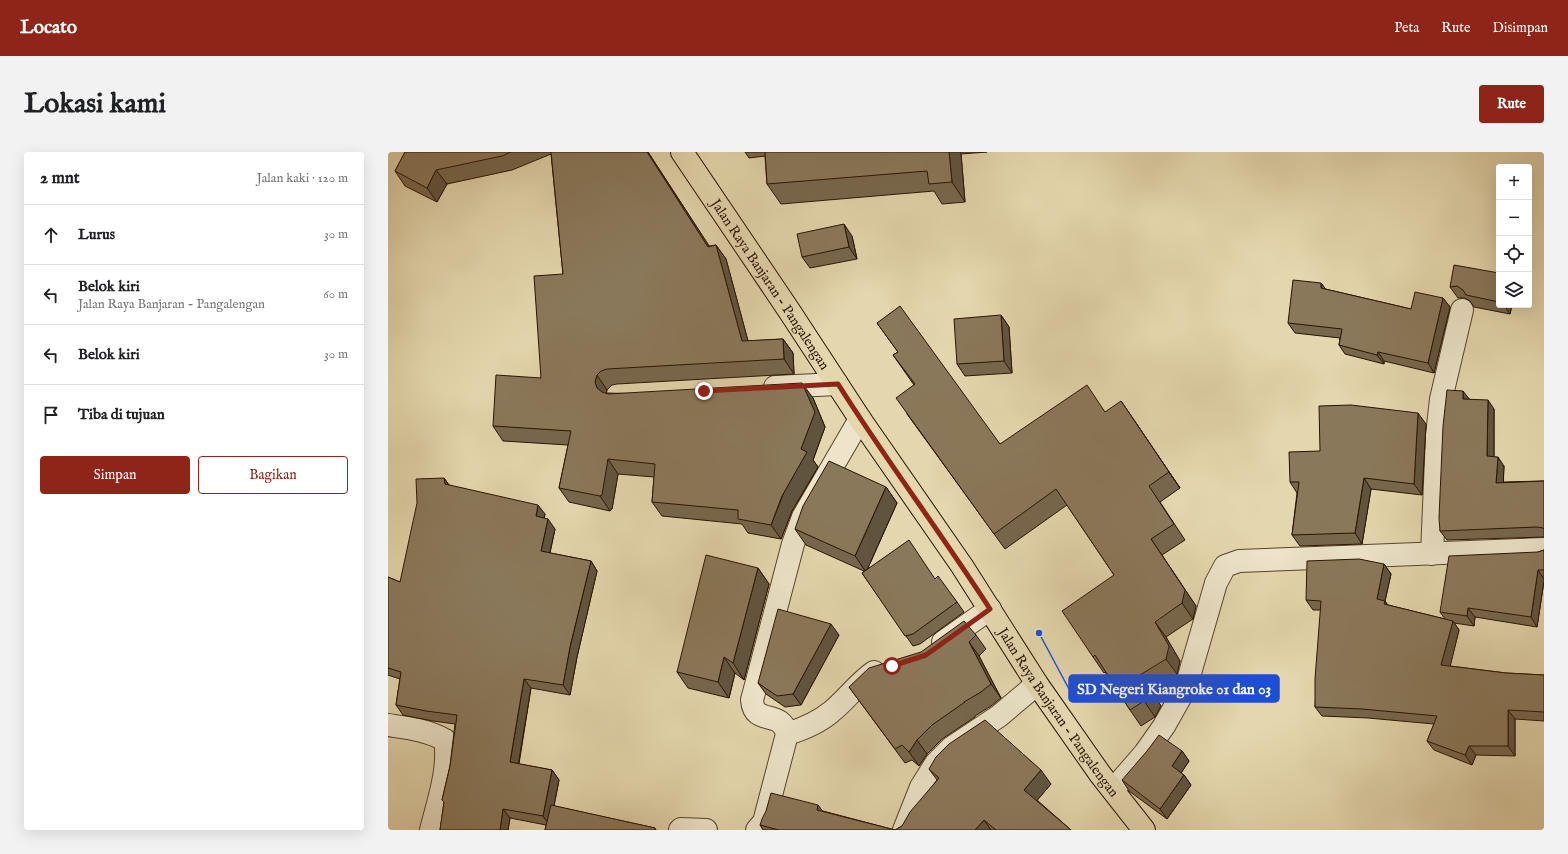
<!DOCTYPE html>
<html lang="id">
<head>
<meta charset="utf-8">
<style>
  :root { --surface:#fff; --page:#f2f2f2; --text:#202124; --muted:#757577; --line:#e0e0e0; --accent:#8f2418 }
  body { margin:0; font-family:"IM FELL English",serif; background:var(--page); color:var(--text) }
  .controls { position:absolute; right:12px; top:12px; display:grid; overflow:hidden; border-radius:4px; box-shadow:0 4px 16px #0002 }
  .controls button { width:36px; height:36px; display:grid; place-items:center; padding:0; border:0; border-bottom:1px solid var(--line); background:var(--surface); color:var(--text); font:20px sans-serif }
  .stop { position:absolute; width:12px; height:12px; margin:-9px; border:3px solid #8f2418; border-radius:50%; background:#fff }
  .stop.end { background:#8f2418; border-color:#fff; box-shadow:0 1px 4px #0008 }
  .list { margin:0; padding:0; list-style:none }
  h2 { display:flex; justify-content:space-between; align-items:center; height:52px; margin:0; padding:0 16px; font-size:17px }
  h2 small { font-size:13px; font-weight:400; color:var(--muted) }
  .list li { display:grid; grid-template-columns:26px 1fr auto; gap:12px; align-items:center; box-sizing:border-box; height:60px; padding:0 16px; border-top:1px solid var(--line) }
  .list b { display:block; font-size:15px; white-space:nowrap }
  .list p { margin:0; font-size:13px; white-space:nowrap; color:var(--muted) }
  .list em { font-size:13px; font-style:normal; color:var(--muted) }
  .actions { display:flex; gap:8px; padding:12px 16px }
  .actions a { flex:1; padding:9px 0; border:1px solid var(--accent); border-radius:4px; text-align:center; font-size:14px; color:var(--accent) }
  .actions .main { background:var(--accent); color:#fff }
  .icon { flex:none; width:22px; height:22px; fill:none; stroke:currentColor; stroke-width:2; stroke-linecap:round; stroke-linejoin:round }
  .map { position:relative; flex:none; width:1156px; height:678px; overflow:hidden; border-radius:4px }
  header { display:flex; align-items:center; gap:24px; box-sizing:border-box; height:56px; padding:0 20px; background:var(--accent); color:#fff }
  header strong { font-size:19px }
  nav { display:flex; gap:22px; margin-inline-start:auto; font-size:14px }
  .intro { display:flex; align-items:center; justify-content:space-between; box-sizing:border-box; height:96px; padding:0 24px }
  h1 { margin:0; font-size:28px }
  .button { padding:10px 18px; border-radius:4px; background:var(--accent); color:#fff; font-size:14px; font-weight:700 }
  main { display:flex; gap:24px; padding:0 24px }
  aside { flex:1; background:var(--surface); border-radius:4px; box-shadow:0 4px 16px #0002 }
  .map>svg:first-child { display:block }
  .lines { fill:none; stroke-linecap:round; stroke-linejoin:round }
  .minor-casing { stroke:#58442c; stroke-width:24 }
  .major-casing { stroke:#291301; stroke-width:24 }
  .minor { stroke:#ede4ca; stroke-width:22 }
  .major { stroke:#e4d6ad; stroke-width:22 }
  .wall { fill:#77674d; stroke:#291301 }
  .shaded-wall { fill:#61543f; stroke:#291301 }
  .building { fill:#8a785a; stroke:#291301 }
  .route { stroke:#8f2418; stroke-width:5 }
  .labels { text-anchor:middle; stroke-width:3.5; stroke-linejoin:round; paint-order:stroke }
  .street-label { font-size:14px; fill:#291301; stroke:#ede4ca }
  .leader { fill:none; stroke:#1d4ed8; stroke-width:1.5 }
  .callout-dot { fill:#1d4ed8; stroke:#ede4ca; stroke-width:1.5 }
  .callout { fill:#1d4ed8; stroke:#1d4ed8; stroke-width:1.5 }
  .callout-label { font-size:15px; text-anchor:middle; font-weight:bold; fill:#fff }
</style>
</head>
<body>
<header>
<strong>Locato</strong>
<nav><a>Peta</a><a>Rute</a><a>Disimpan</a></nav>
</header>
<div class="intro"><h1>Lokasi kami</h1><a class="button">Rute</a></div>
<main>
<aside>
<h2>2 mnt<small>Jalan kaki · 120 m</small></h2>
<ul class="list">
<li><svg class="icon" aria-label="ahead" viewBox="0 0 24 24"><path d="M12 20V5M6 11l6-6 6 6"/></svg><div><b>Lurus</b></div><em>30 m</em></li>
<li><svg class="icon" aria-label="left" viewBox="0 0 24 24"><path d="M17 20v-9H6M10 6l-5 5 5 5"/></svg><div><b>Belok kiri</b><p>Jalan Raya Banjaran - Pangalengan</p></div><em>60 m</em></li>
<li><svg class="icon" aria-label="left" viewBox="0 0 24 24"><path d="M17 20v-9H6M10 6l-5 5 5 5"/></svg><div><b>Belok kiri</b></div><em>30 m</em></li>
<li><svg class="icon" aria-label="arrive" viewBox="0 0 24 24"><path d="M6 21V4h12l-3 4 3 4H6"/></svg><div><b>Tiba di tujuan</b></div></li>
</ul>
<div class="actions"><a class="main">Simpan</a><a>Bagikan</a></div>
</aside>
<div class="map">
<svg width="1156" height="678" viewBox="0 0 1156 678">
  <rect width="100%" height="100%" fill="#e4d6ad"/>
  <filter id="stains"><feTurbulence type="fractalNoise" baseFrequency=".005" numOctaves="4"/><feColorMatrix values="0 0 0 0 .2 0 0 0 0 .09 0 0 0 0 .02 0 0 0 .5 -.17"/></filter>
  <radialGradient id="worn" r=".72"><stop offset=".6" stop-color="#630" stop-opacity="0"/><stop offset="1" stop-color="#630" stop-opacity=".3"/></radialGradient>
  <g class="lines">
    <g class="minor-casing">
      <g id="minor">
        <path d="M 387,235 L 449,232"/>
        <path d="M 1044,402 L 1049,283 L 1053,247 L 1074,158"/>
        <path d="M 555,490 L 602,457"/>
        <path d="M 0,573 C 20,576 39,578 57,588 C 62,616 50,650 43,678"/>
        <path d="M 399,582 C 415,577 430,571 443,560 C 458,548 470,531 486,520"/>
        <path d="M 725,638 L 757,601 L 776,574 L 798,535 L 828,431 L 837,414 L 851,409 L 1156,397"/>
        <path d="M 292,678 L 293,677 L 318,678"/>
        <path d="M 369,678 L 376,670 L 399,582 C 393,556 366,575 364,548 L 405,392 L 415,365 L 472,267"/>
        <path d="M 516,678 L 533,635 L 548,611 L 563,596 L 611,564 L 649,532"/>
      </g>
    </g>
    <g class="major-casing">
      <g id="major">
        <path id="s1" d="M 294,0 L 400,157 L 472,267 L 574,414 L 649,532 L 712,622 L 756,678"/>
      </g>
    </g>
    <use href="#minor" class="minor"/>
    <use href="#major" class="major"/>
  </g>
  <g class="wall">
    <path d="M 17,0 L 260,0 L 321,94 L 328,93 L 338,107 L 360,189 L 395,187 L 405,201 L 406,222 L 229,232 L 224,233 L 219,238 L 218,241 L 425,246 L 437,275 L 425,308 L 430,315 L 404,359 L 393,387 L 360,381 L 354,372 L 274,364 L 264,350 L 266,325 L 230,322 L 224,357 L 222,359 L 181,350 L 171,336 L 180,293 L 115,289 L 105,274 L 153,226 L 175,122 L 163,2 L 124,18 L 59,32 L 49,50 L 17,34 L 7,19 Z"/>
    <path d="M 357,0 L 599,0 L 573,2 L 577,50 L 554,52 L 546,39 L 393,52 L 379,32 L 377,4 L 361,6 Z"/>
    <path d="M 464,84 L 469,107 L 422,116 L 414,105 Z"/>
    <path d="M 1111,121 L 1111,153 L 1124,153 L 1122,162 L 1086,155 L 1082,149 L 1077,146 L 1070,146 L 1062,135 Z"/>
    <path d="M 933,131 L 937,137 L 1023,157 L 1055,146 L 1062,155 L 1046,221 L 996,209 L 996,212 L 957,202 L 951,193 L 952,186 L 907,181 L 900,171 Z"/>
    <path d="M 613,163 L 621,175 L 624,221 L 577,224 L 569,212 Z"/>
    <path d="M 489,171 L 612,292 L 717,260 L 744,265 L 792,336 L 772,350 L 797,388 L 774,403 L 808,454 L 805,467 L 778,485 L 792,509 L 789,522 L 763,539 L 773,554 L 767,565 L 753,574 L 742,558 L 717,520 L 716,521 L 705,505 L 726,423 L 679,353 L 617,397 L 519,262 L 526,233 L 505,203 L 510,200 Z"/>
    <path d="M 1081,247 L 1106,257 L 1106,305 L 1116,314 L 1115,330 L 1156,329 L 1156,385 L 1059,388 L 1052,379 Z"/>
    <path d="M 1038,272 L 1034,343 L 983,337 L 974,392 L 912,394 L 904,383 L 909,341 L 902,330 L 932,299 Z"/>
    <path d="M 56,326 L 61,333 L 157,362 L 156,366 L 167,377 L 162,401 L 203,409 L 209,419 L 189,505 L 182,543 L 143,536 L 131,612 L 164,618 L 171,628 L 166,654 L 267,676 L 268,678 L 157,678 L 158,673 L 122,666 L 120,678 L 52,678 L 56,650 L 54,648 L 62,614 L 67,572 L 45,569 L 15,563 L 8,553 L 12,527 L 0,523 L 0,425 L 12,430 Z"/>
    <path d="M 498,335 L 509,351 L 480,416 L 547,427 L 569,450 L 576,460 L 532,492 L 525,494 L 474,421 L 476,419 L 418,393 L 407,377 Z"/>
    <path d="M 1156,398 L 1156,429 L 1149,475 L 1087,465 L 1086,474 L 1066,471 L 1071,478 L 1062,514 L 1118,521 L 1156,523 L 1156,569 L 1127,567 L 1127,604 L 1088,603 L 1084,613 L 1046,598 L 1039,589 L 1046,572 L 980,566 L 934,564 L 927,555 L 933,458 L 925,458 L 918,448 L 996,412 L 1003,422 L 997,449 L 1000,453 L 1057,467 L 1052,460 L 1150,400 Z"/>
    <path d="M 370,416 L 381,432 L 356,528 L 347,521 L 341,546 L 300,536 L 289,520 Z"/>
    <path d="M 451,483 L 413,553 L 397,555 L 378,542 L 370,531 Z"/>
    <path d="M 588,483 L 598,497 L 591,504 L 613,546 L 603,554 L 587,564 L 587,565 L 554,587 L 539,602 L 531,614 L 524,608 L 517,611 L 461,535 Z"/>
    <path d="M 794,599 L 801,609 L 793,621 L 796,623 L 803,633 L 779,667 L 741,639 L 734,628 Z"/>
    <path d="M 541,617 L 663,632 L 649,648 L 683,678 L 375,678 L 372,673 L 435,659 L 507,678 L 514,674 L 549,628 Z"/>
  </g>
  <g class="shaded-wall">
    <path d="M 259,0 L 260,0 L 331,109 L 320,95 Z"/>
    <path d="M 561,0 L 572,0 L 573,2 L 577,50 L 564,30 Z"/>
    <path d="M 48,18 L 59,32 L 49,50 L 39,36 Z"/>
    <path d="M 456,72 L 464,84 L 469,107 L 461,95 Z"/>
    <path d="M 328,93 L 338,107 L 364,204 L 354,189 Z"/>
    <path d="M 933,131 L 940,140 L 933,136 Z"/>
    <path d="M 1055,146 L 1062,155 L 1046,221 L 1040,211 Z"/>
    <path d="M 1116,153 L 1124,153 L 1122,162 Z"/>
    <path d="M 613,163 L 621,175 L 624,221 L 616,209 Z"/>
    <path d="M 395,187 L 405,201 L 406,222 L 396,207 Z"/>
    <path d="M 990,200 L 996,209 L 996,212 L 989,203 Z"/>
    <path d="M 209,223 L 219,238 L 218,244 L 209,236 L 207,230 Z"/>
    <path d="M 414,231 L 425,246 L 437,275 L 425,308 L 430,315 L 404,359 L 393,387 L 383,373 L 413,297 Z"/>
    <path d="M 1075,239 L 1082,248 L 1075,247 Z"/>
    <path d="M 1100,248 L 1106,257 L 1106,313 L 1099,304 Z"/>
    <path d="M 733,249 L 744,265 L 792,336 L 781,320 Z"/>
    <path d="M 1030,261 L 1038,272 L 1034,343 L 1026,332 Z"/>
    <path d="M 1110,305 L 1116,314 L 1115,340 L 1108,331 Z"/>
    <path d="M 220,307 L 230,322 L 224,357 L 222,359 L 212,344 Z"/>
    <path d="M 56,326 L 63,336 L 57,332 Z"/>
    <path d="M 976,326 L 983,337 L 974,392 L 967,381 Z"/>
    <path d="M 498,335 L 509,351 L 478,420 L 467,404 Z"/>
    <path d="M 150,353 L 157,362 L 155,373 L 148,364 Z"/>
    <path d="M 160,367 L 167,377 L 160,409 L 153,399 Z"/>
    <path d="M 763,387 L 808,454 L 805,467 L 794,451 Z"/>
    <path d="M 203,409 L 209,419 L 189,505 L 182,543 L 175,533 L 182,495 Z"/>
    <path d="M 996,412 L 1003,422 L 997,449 L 1003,459 L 989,447 Z"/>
    <path d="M 370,416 L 381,432 L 356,528 L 345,511 Z"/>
    <path d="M 1150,418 L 1156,427 L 1156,429 L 1149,475 L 1143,465 Z"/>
    <path d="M 1080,456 L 1087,465 L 1086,474 L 1079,464 Z"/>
    <path d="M 1065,469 L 1071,478 L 1060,523 L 1053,513 Z"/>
    <path d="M 767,470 L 778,485 L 792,509 L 789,522 L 778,507 Z"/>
    <path d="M 443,472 L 451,483 L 413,553 L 405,542 Z"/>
    <path d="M 581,490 L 591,504 L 613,546 L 603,532 Z"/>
    <path d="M 336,505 L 347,521 L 341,546 L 330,530 Z"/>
    <path d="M 752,523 L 773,554 L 767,565 L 756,549 Z"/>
    <path d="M 136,527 L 143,536 L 129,620 L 122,610 Z"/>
    <path d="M 1120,558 L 1127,567 L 1127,604 L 1120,594 Z"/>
    <path d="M 529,588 L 539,602 L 531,614 L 521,600 Z"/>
    <path d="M 1081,594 L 1088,603 L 1084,613 L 1077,603 Z"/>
    <path d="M 794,599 L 801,609 L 791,624 L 784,614 Z"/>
    <path d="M 164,618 L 171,628 L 162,674 L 155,664 Z"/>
    <path d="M 653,618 L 663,632 L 646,652 L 636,638 Z"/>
    <path d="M 796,623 L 803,633 L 779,667 L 772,657 Z"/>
    <path d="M 430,653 L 440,666 L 429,658 Z"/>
    <path d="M 115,657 L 122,666 L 120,678 L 112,678 Z"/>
    <path d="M 596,668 L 603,678 L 587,678 Z"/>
  </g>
  <g class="building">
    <path d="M 17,0 L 123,0 L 114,4 L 48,18 L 39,36 L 7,19 Z"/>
    <path d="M 163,0 L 259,0 L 320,95 L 328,93 L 354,189 L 395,187 L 396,207 L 219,217 L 213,219 L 209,223 L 207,230 L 209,236 L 214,240 L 220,242 L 414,231 L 427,260 L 413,297 L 419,300 L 394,344 L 383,373 L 350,367 L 350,358 L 264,350 L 267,312 L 220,307 L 214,343 L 212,344 L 171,336 L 183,279 L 105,274 L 108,223 L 153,226 L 146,124 L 175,122 Z"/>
    <path d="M 377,0 L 561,0 L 564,30 L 541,32 L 539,19 L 379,32 Z"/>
    <path d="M 456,72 L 461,95 L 414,105 L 409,82 Z"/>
    <path d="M 1066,113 L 1111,121 L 1111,150 L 1078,143 L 1075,138 L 1069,134 L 1062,135 Z"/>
    <path d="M 905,128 L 933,131 L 933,136 L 1023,157 L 1027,140 L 1055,146 L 1040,211 L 990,200 L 989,203 L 951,193 L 954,177 L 900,171 Z"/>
    <path d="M 512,154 L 612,292 L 699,233 L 717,260 L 733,249 L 781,320 L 761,334 L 786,372 L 763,387 L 797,438 L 794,451 L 767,470 L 781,494 L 778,507 L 752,523 L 762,538 L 756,549 L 742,558 L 707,503 L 705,505 L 674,459 L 726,423 L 668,337 L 606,382 L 508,246 L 527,232 L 505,203 L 510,200 L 489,171 Z"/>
    <path d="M 613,163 L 616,209 L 569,212 L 566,167 Z"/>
    <path d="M 1059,238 L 1075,239 L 1075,247 L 1100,248 L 1099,304 L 1110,305 L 1108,331 L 1156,329 L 1156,377 L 1155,376 L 1149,375 L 1052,379 L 1051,366 L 1055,274 Z"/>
    <path d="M 963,253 L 1030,261 L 1026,332 L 976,326 L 967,381 L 904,383 L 911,330 L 902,330 L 901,300 L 932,299 L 931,254 Z"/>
    <path d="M 441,309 L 498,335 L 467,404 L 407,377 L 415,354 Z"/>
    <path d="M 56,326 L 57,332 L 150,353 L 148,364 L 160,367 L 153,399 L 203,409 L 182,495 L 175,533 L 136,527 L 122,610 L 164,618 L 155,664 L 115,657 L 112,678 L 52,678 L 56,650 L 54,648 L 62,614 L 69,563 L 38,559 L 8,553 L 13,520 L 0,516 L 0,425 L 12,430 L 29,351 L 28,327 Z"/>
    <path d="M 521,388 L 547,427 L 550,424 L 569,450 L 525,482 L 517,484 L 474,421 Z"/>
    <path d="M 1156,398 L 1156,418 L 1150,418 L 1143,465 L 1080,456 L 1079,464 L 1052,460 L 1061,404 L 1150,400 Z"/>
    <path d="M 318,403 L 370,416 L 345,511 L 336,505 L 330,530 L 289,520 Z"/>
    <path d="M 971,407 L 996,412 L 989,447 L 997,449 L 996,452 L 1065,469 L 1053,513 L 1118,521 L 1156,523 L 1156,560 L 1120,558 L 1120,594 L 1081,594 L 1077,603 L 1039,589 L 1049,564 L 974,557 L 927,555 L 927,527 L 933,449 L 918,448 L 919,409 Z"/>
    <path d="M 390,457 L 443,472 L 405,542 L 389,544 L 370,531 Z"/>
    <path d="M 576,469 L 588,483 L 581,490 L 603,532 L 593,540 L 576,550 L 577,550 L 544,573 L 529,588 L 521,600 L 514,593 L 507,597 L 461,535 L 481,516 L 533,500 Z"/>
    <path d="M 597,568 L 653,618 L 636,638 L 683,678 L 608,678 L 596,668 L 587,678 L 391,678 L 372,673 L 374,667 L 378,659 L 383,641 L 430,653 L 429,658 L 507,678 L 514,674 L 522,660 L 551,626 L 541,617 L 548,605 L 561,592 Z"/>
    <path d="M 771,583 L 794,599 L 784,614 L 796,623 L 772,657 L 734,628 L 759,599 Z"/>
    <path d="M 163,653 L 267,676 L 267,678 L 157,678 Z"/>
  </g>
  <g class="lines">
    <path class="route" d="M 316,239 L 450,232 C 498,308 553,381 602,457 L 538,503 L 504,514"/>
  </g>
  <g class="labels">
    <g class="street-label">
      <text dy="5" stroke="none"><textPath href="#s1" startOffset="159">Jalan Raya Banjaran - Pangalengan</textPath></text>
      <text dy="5" stroke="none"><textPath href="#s1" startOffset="675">Jalan Raya Banjaran - Pangalengan</textPath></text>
    </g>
  </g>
  <path class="leader" d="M651 481L681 537"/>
  <circle class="callout-dot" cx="651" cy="481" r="4"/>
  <rect class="callout" x="681" y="523" width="210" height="27" rx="4"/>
  <g class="callout-label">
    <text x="786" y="542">SD Negeri Kiangroke 01 dan 03</text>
  </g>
  <rect width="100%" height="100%" filter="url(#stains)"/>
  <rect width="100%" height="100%" fill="url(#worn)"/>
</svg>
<div class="controls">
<button>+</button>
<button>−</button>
<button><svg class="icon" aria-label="locate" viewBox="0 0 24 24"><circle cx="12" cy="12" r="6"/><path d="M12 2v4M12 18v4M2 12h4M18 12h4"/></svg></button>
<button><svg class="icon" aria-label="layers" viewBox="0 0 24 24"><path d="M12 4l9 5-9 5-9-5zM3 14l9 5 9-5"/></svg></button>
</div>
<div class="stop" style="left:504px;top:514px"></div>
<div class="stop end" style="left:316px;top:239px"></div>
</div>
</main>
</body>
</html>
